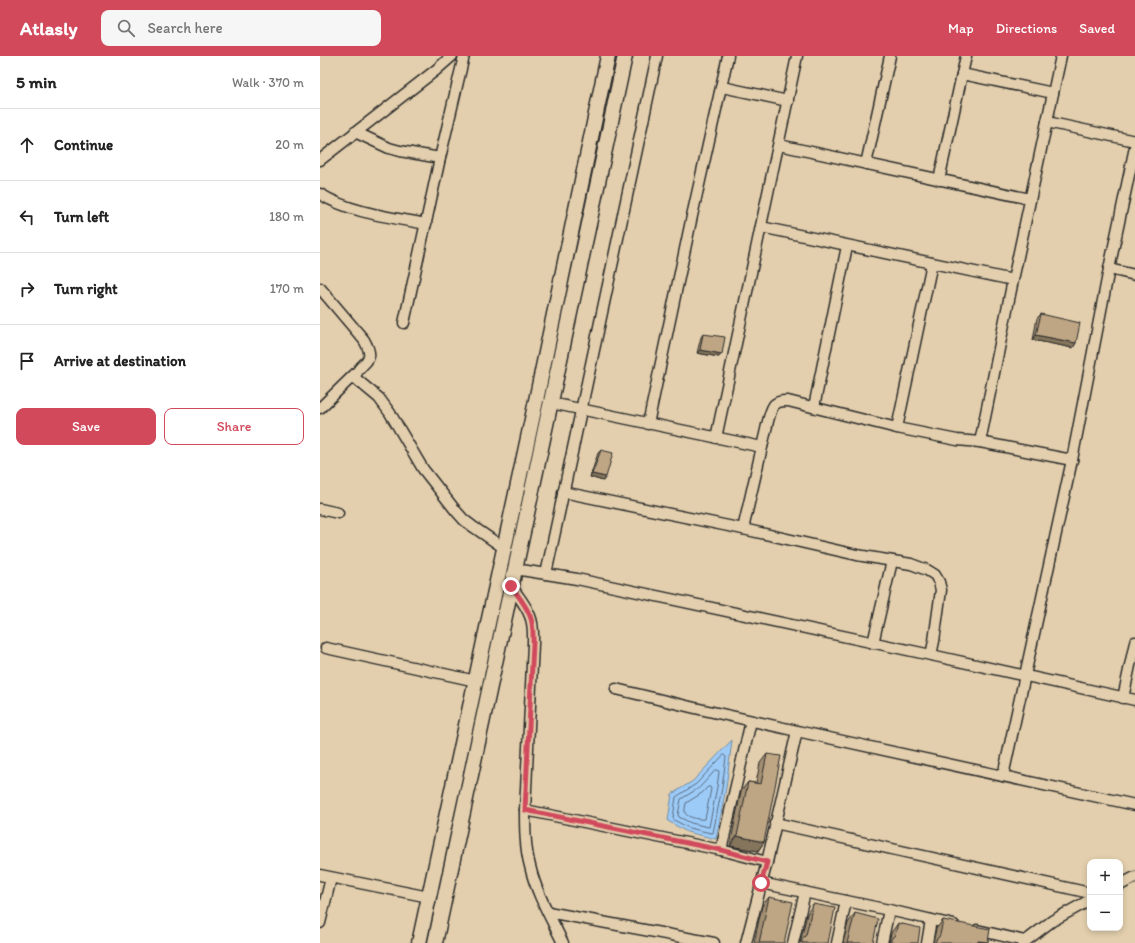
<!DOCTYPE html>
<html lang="en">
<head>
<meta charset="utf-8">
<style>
  :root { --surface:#fff; --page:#f6f6f6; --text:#222; --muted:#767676; --line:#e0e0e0; --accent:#d1495b }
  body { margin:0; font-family:Itim,sans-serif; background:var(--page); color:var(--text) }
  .controls { position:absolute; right:12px; bottom:12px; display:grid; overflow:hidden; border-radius:8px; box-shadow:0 2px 6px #0003 }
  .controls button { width:36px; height:36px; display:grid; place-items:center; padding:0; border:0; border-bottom:1px solid var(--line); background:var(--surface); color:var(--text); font:20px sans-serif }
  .stop { position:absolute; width:12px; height:12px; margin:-9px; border:3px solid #d1495b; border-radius:50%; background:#fff }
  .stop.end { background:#d1495b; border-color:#fff; box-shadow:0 1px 4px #0008 }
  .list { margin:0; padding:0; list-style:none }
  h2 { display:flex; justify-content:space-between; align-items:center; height:52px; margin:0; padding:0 16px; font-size:17px }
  h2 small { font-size:13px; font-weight:400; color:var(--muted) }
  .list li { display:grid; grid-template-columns:26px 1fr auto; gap:12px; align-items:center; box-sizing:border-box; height:72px; padding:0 16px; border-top:1px solid var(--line) }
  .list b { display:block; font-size:15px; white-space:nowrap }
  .list em { font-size:13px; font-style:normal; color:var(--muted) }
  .actions { display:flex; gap:8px; padding:12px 16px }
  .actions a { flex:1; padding:9px 0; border:1px solid var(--accent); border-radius:8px; text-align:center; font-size:14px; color:var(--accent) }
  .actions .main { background:var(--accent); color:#fff }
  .icon { flex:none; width:22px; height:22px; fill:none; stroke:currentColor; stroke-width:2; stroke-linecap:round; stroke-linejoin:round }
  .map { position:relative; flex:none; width:815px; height:887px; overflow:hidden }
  header { display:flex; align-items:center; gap:24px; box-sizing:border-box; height:56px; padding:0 20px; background:var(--accent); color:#fff }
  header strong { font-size:19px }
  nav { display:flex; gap:22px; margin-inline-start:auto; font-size:14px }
  .search { width:280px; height:36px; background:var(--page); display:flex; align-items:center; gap:10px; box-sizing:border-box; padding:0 14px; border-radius:8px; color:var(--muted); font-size:15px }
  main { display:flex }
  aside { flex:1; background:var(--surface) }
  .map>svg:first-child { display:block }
  .water { fill:#9dcbf8; stroke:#6f8ba6 }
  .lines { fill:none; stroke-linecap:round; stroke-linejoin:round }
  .shore { stroke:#596b7d; stroke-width:1 }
  .street-casing { stroke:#2b2b2b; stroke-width:13 }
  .secondary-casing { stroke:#2b2b2b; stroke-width:17 }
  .street { stroke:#e3cfad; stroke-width:10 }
  .secondary { stroke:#e3cfad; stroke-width:14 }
  .wall { fill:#a38f72; stroke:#2b2b2b }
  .shaded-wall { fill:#85745c; stroke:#2b2b2b }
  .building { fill:#bea684; stroke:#2b2b2b }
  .route { stroke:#d1495b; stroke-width:5 }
</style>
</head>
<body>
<header>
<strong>Atlasly</strong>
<div class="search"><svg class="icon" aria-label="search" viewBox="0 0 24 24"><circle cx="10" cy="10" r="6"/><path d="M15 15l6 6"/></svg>Search here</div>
<nav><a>Map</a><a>Directions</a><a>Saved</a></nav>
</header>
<main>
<aside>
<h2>5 min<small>Walk · 370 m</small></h2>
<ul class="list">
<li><svg class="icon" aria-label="ahead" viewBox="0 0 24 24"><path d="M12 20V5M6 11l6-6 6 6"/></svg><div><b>Continue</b></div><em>20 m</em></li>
<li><svg class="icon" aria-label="left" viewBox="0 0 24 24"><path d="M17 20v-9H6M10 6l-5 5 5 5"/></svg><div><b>Turn left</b></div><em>180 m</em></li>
<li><svg class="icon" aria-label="right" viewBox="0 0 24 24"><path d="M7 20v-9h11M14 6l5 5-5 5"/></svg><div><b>Turn right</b></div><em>170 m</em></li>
<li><svg class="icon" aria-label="arrive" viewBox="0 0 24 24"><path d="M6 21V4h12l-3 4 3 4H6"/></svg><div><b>Arrive at destination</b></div></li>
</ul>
<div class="actions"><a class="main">Save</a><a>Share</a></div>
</aside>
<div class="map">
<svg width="815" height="887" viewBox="0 0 815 887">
  <rect width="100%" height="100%" fill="#e3cfad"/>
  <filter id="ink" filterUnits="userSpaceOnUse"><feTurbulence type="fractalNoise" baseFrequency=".025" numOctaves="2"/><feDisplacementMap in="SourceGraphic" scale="8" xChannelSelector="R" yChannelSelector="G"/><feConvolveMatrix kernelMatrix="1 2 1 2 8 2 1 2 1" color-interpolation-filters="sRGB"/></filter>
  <g filter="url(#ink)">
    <path class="water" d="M 412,684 L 406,732 L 396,783 L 367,776 L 348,765 L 352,738 L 373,725 Z"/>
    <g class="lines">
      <g class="shore">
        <path d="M 404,699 L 406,701 L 402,732 L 393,777 L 391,777 L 369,772 L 354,764 L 353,762 L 356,741 L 376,728 Z"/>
        <path d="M 396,714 L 398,714 L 399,716 L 397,731 L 389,771 L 388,771 L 371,767 L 359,761 L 358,759 L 361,743 L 379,732 Z"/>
        <path d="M 388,731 L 390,731 L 391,733 L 385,763 C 381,764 368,762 365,757 C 364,755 366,749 366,747 L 382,737 Z"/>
      </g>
      <g class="street-casing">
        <g id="street">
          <path d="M 642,18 L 733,37"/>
          <path d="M 402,31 L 468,45"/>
          <path d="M 727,66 L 815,85"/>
          <path d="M 35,76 L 69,92 L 80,95 L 120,102"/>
          <path d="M 459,89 L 710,143"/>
          <path d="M 0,104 L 116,14 L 132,0"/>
          <path d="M 546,108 L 570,0"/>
          <path d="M 619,124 L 646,0"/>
          <path d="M 0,138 C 31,157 70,161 106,168"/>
          <path d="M 441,171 L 693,224"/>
          <path d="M 789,213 L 815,219"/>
          <path d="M 0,232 L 44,284 C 58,308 40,304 35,321 L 36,323 L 59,342 L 70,357 L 103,413 L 136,455 L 144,464 L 152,470 L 184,492"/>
          <path d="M 84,267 L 120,102 L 144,0"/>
          <path d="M 231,347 L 442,391"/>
          <path d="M 494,351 L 527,190"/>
          <path d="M 0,352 L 36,317"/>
          <path d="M 328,368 L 372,160 L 408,0"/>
          <path d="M 577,372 L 612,207"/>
          <path d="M 396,382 L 477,0"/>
          <path d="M 660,386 L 693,224 L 741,0"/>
          <path d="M 243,436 L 423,473 L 537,499 L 591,508 L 607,514 L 615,519 L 619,526 L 621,534 L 614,585 L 611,599"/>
          <path d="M 0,453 L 18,457"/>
          <path d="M 423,473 L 448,365 C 452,352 452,344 468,345 L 577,372 L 637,384 L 660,386 L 752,404"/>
          <path d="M 195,513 L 257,523 L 611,599 L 815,644"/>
          <path d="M 226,518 L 337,0"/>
          <path d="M 191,530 C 198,540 206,549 210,560 C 214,569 213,579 213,588 L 205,754 C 205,772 205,792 210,810 C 216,837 231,862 243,887"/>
          <path d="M 553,587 L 572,505"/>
          <path d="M 6,592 L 156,625"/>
          <path d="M 296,633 L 375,652 L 477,675 L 815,749"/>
          <path d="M 803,642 L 815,586"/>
          <path d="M 683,720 L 752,404 L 789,213 L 815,91"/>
          <path d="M 205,754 L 401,794 L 447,806"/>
          <path d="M 455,767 L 770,837"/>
          <path d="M 401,794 L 431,665"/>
          <path d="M 0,819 L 109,841"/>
          <path d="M 441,827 L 569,854 L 634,869"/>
          <path d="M 800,829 L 815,821"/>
          <path d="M 228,856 L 394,887"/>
          <path d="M 0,867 L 11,822"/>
          <path d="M 657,874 L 705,885"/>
          <path d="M 426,887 L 447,806 L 477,675"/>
          <path d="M 473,887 L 485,836"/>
          <path d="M 517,887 L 526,845"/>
          <path d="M 562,887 L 569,854"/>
          <path d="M 607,887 L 611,864"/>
          <path d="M 703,887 L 732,865 L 770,844"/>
        </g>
      </g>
      <g class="secondary-casing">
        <g id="secondary">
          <path d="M 99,887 L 214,354 L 288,0"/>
          <path d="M 115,887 L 305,0"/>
        </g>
      </g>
      <use href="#street" class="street"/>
      <use href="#secondary" class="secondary"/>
    </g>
    <g class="wall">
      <path d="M 721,258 L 756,287 L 753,292 L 713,284 L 717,262 Z"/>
      <path d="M 383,278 L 402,298 L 399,301 L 377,297 L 381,281 Z"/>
      <path d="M 281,394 L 283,425 L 270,421 L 278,397 Z"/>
      <path d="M 447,698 L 444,786 L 438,795 L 410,790 L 421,735 L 428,726 L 436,727 L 440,707 Z"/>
      <path d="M 449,841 L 464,887 L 434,887 L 442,850 Z"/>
      <path d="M 493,848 L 508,887 L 480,887 L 487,858 Z"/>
      <path d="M 535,857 L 553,887 L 523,887 L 528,867 Z"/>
      <path d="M 623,864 L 668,886 L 667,887 L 613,887 L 616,873 Z"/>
      <path d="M 578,867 L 598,887 L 569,887 L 571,877 Z"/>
    </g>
    <g class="shaded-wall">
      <path d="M 716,279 L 756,287 L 753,292 L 713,284 Z"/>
      <path d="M 380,294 L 402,298 L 399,301 L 377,297 Z"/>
      <path d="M 272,418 L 286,421 L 283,425 L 270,421 Z"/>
      <path d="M 417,780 L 444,786 L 438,795 L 410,790 Z"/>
      <path d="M 658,885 L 668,886 L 667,887 L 657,887 Z"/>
    </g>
    <g class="building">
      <path d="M 721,258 L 760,267 L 756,287 L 716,279 Z"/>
      <path d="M 383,278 L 405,281 L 402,298 L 380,294 Z"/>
      <path d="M 281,394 L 293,397 L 286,421 L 272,418 Z"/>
      <path d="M 447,698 L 461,700 L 444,786 L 417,780 L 428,726 L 441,728 Z"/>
      <path d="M 449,841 L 473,846 L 464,887 L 439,887 Z"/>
      <path d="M 493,848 L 515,852 L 508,887 L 482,887 L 482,883 L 486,879 Z"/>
      <path d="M 535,857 L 558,863 L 553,887 L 527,887 Z"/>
      <path d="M 623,864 L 670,873 L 668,886 L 658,885 L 658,887 L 615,887 L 616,884 L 618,882 L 620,879 Z"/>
      <path d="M 578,867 L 600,872 L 598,887 L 571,887 L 571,883 L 575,879 Z"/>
    </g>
  </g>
  <g class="lines" filter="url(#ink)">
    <path class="route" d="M 191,530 C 198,540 206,549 210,560 C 214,569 213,579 213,588 L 205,754 L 401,794 L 447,806 L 441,827"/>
  </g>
</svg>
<div class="controls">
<button>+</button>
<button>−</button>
</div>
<div class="stop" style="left:441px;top:827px"></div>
<div class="stop end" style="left:191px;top:530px"></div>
</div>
</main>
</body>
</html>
